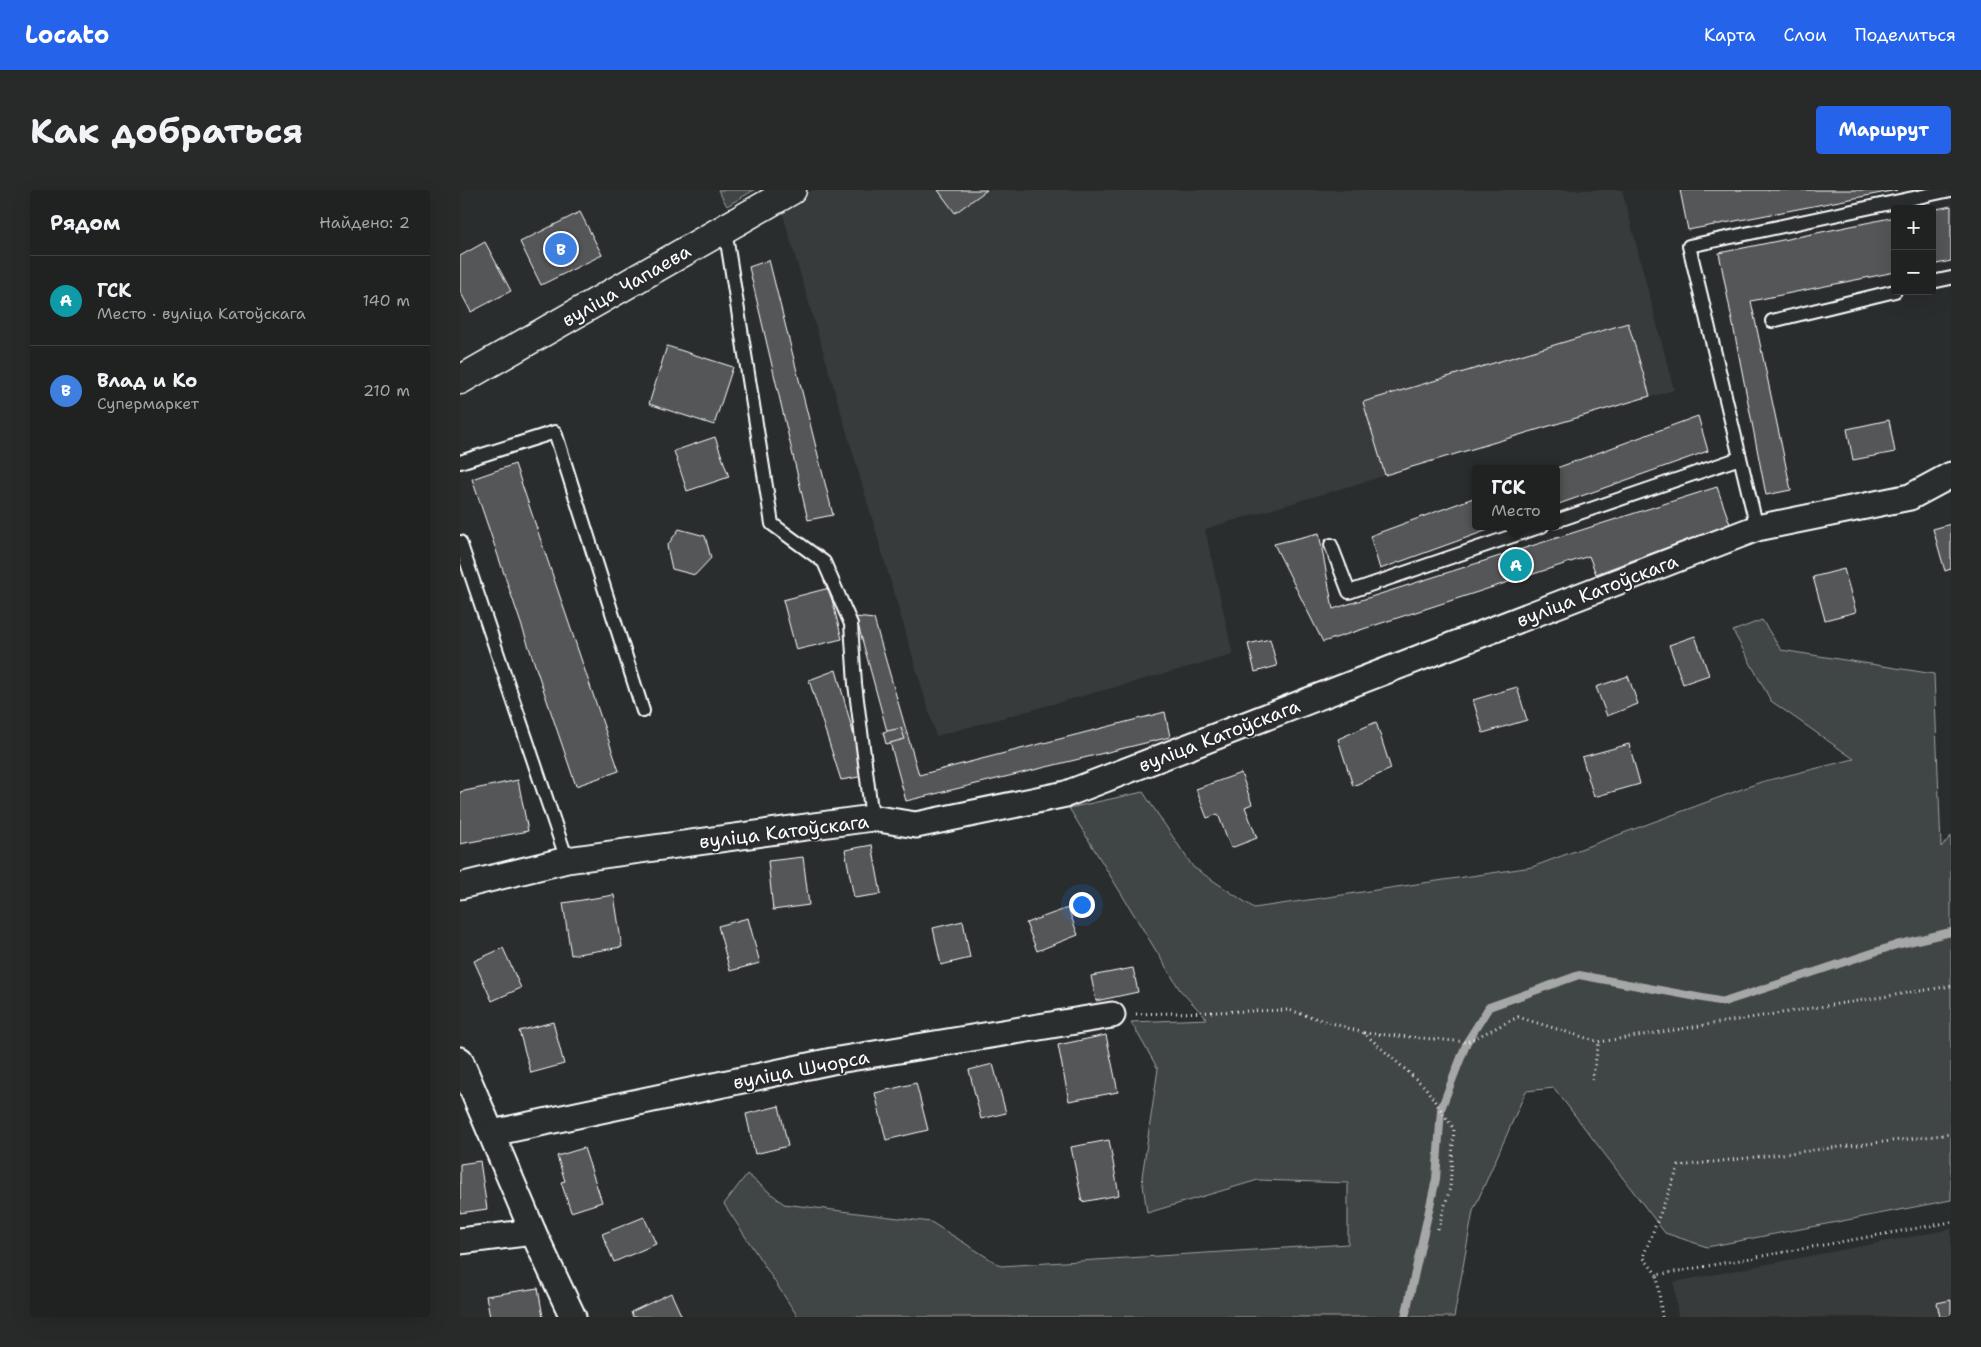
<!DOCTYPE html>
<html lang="ru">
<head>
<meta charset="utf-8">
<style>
  :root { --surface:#202222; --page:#282a2a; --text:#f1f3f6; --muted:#a2a4a5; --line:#3d3f40; --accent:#2563eb }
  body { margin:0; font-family:"Shantell Sans",sans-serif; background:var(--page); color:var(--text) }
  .controls { position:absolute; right:15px; top:15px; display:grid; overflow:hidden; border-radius:5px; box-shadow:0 5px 20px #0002 }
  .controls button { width:45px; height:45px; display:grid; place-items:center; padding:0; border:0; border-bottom:1px solid var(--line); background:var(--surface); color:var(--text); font:25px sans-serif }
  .you { position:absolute; left:621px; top:714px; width:18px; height:18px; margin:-12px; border:4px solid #fff; border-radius:50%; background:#1a73e8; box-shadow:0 0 0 8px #1a73e833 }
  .badge { display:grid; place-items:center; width:32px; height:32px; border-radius:50%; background:var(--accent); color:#fff; font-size:16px; font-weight:700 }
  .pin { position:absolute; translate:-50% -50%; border:2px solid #fff; box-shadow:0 1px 5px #0006 }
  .popup { position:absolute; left:1012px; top:275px; width:88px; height:65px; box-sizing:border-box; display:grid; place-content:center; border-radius:5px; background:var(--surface); filter:drop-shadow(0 1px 4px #0005); font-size:16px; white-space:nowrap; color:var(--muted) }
  .popup b { font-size:19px; color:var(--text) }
  .popup::after { content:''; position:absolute; left:50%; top:100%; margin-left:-10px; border:10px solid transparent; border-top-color:var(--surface) }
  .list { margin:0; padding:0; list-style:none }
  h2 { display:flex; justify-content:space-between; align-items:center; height:65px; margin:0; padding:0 20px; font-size:21px }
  h2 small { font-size:16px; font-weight:400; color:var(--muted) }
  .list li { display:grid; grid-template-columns:32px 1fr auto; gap:15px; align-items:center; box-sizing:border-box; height:90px; padding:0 20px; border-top:1px solid var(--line) }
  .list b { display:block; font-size:19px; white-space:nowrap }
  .list p { margin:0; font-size:16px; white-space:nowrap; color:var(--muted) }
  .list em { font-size:16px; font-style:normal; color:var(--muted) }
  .map { position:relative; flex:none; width:1491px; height:1127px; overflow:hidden; border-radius:5px }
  header { display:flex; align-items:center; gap:30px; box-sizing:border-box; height:70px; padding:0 25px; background:var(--accent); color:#fff }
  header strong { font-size:24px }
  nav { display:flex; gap:28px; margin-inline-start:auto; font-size:18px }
  .intro { display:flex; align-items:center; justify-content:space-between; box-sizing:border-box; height:120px; padding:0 30px }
  h1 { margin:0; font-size:35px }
  .button { padding:12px 22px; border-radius:5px; background:var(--accent); color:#fff; font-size:18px; font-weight:700 }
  main { display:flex; gap:30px; padding:0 30px }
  aside { flex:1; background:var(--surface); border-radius:5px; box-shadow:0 5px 20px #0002 }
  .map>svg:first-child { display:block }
  .built { fill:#373a3b }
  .green { fill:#414445; stroke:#a0a2a2 }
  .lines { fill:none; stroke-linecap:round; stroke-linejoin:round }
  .stream { stroke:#a6a7a7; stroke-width:8 }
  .building { fill:#555758; stroke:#fff }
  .lane-casing { stroke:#fff; stroke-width:16 }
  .street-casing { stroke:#fff; stroke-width:29 }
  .secondary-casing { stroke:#fff; stroke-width:31 }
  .path { stroke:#fff; stroke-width:3; stroke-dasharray:1 4; stroke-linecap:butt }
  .lane { stroke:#2a2d2e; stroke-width:12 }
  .street { stroke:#2a2d2e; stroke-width:25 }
  .secondary { stroke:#2a2d2e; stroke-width:28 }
  .labels { text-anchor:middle; stroke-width:4; stroke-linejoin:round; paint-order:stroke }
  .street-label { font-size:19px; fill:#fff; stroke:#2a2d2e }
</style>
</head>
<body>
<header>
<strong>Locato</strong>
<nav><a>Карта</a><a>Слои</a><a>Поделиться</a></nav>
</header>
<div class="intro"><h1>Как добраться</h1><a class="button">Маршрут</a></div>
<main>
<aside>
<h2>Рядом<small>Найдено: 2</small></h2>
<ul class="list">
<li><span class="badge" style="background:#0f9aa8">A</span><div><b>ГСК</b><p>Место · вуліца Катоўскага</p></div><em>140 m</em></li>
<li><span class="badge" style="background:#3f7fe0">B</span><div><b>Влад и Ко</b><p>Супермаркет</p></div><em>210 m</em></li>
</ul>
</aside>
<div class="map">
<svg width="1491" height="1127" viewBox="0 0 1491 1127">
  <rect width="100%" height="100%" fill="#2a2d2e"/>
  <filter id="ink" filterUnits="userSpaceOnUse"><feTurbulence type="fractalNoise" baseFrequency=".02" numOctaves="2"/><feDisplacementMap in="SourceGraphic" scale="10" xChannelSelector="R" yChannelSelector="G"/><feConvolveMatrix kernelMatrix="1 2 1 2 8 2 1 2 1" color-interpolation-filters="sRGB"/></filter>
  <g filter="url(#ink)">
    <g class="built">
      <path d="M 353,0 L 1162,0 L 1214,200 L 745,339 L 773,465 L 476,546 L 321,18 Z"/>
      <path d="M 1491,1039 L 1491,1127 L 1218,1127 L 1214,1092 Z"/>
    </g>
    <g class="green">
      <path d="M 258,0 L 294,0 L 267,16 Z"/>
      <path d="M 1302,430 L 1321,460 L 1474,484 L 1481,657 L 1491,646 L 1491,1010 L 1247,1057 L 1205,1043 L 1094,898 L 1066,901 L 1013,1021 L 994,1127 L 338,1127 L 264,1014 L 287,984 L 324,1014 L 471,1032 L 541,1076 L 888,1054 L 888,993 L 798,990 L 687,1023 L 682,987 L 698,879 L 671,832 L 747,829 L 720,800 L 609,618 L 683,602 L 733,677 L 794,718 L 1072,677 L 1301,592 L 1394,569 L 1311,511 L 1273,441 Z"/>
    </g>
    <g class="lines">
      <path class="stream" d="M 945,1127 L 976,989 L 981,919 L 1007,852 L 1029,817 L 1119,785 L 1264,812 L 1436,755 L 1491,742"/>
    </g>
    <g class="building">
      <path d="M 478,0 L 527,0 L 495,23 Z"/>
      <path d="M 1220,0 L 1437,0 L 1228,40 Z"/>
      <path d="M 1491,16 L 1491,71 L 1472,75 L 1472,20 Z"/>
      <path d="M 120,22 L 142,65 L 81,95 L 60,52 Z"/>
      <path d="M 1435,27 L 1435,82 L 1291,111 L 1331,300 L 1306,305 L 1259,63 Z"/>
      <path d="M 25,52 L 51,101 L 11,122 L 0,101 L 0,66 Z"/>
      <path d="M 309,70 L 373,325 L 348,330 L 289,77 Z"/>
      <path d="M 1168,133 L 1190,206 L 925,285 L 903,212 Z"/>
      <path d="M 207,156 L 273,177 L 254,235 L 189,214 Z"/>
      <path d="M 1238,226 L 1248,261 L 1096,315 L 1096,279 L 1094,279 Z"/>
      <path d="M 1429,230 L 1435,262 L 1393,270 L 1387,239 Z"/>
      <path d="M 255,247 L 269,287 L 227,301 L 214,261 Z"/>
      <path d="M 55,274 L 159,581 L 116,596 L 12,289 Z"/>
      <path d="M 1257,297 L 1270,334 L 1136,384 L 1129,366 L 863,452 L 814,354 L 859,343 L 873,419 Z"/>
      <path d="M 1016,307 L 1016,336 L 1039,336 L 920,379 L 910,346 Z"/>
      <path d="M 1491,334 L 1491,379 L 1485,381 L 1473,339 Z"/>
      <path d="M 219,339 L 245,346 L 251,368 L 235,385 L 212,379 L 207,356 Z"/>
      <path d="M 1384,379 L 1396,422 L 1365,430 L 1353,387 Z"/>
      <path d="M 369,398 L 382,449 L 336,460 L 323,410 Z"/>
      <path d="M 396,427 L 414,429 L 459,585 L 705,522 L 710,547 L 446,611 Z"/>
      <path d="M 1235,446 L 1249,485 L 1223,494 L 1209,455 Z"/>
      <path d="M 810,449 L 817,476 L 795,482 L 788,454 Z"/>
      <path d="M 376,480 L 405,586 L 381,590 L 349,490 Z"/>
      <path d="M 1168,486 L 1178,514 L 1147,526 L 1136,497 Z"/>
      <path d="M 1057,497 L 1067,530 L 1023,543 L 1013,510 Z"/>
      <path d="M 916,532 L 931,579 L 893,596 L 878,549 Z"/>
      <path d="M 441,538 L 445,549 L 426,554 L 423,542 Z"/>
      <path d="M 1169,554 L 1180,594 L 1134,607 L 1122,567 Z"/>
      <path d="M 781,583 L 792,614 L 785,617 L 797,648 L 771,658 L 758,624 L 747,628 L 736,599 Z"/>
      <path d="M 58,590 L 68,641 L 0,654 L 0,602 Z"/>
      <path d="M 412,655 L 421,704 L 394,708 L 385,660 Z"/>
      <path d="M 343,667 L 349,715 L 313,720 L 308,671 Z"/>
      <path d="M 154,705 L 162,757 L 111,765 L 103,713 Z"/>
      <path d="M 608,718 L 618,745 L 577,761 L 566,733 Z"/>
      <path d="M 288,728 L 300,773 L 270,781 L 258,736 Z"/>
      <path d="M 503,731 L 510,768 L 481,775 L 473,738 Z"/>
      <path d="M 43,758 L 61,798 L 32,811 L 14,771 Z"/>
      <path d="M 673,778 L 678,802 L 636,811 L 631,786 Z"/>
      <path d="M 93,832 L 104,874 L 71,883 L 59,841 Z"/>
      <path d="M 646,845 L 658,902 L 609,911 L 598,855 Z"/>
      <path d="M 533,874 L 546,923 L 521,929 L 509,880 Z"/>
      <path d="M 456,893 L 468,940 L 426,950 L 415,903 Z"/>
      <path d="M 319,916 L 328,956 L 295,964 L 286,924 Z"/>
      <path d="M 649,950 L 659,1005 L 622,1012 L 611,957 Z"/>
      <path d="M 124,958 L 142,1012 L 111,1022 L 101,992 L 105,991 L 97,966 Z"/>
      <path d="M 20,971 L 27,1019 L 0,1023 L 0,974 Z"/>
      <path d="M 184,1027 L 196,1054 L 154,1072 L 142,1044 Z"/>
      <path d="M 78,1098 L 83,1127 L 30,1127 L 26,1106 Z"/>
      <path d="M 211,1103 L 222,1127 L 173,1127 L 171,1122 Z"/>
      <path d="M 1491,1110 L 1491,1127 L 1480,1127 L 1477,1113 Z"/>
    </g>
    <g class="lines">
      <g class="lane-casing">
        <g id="lane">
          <path d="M 265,39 L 312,334 L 364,372 L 391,434 L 395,494 L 412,628"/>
          <path d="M 1472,92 L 1491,88"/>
          <path d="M 1312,131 L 1435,101"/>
          <path d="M 0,272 L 95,242 L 183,521"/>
          <path d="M 1096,331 L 1280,268"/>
          <path d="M 1297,338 L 1229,56 L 1491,0"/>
          <path d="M 0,352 L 107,670"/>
          <path d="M 871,355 L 889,402 L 1082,336"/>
        </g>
      </g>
      <g class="street-casing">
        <g id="street">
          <path d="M 0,696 L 107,670 L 412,628 L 456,635 L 606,604 L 1297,338 L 1450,307 L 1491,285"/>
          <path d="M 0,870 L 73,1042 L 113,1127"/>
          <path d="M 32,943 L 372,871 L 652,825"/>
          <path d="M 0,1051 L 73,1042"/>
        </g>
      </g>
      <g class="secondary-casing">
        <path id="secondary" d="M 0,190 L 332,0"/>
      </g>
      <g class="path">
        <path d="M 676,824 L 829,820 L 904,843 L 965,897 L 994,939 L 990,998 L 977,1042"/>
        <path d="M 904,843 L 1007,852 L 1058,827 L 1139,852 L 1491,796"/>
        <path d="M 1132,890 L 1139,852"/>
        <path d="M 1197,1085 L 1183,1067 L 1219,976 L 1491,944"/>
        <path d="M 1202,1127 L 1197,1085 L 1491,1032"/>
      </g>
      <use href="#lane" class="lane"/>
      <use href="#street" class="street"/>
      <use href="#secondary" class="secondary"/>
    </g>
  </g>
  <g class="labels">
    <g class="street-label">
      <text transform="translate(166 95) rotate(-30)" y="7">вуліца Чапаева</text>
      <text transform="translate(1137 400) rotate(-21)" y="7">вуліца Катоўскага</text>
      <text transform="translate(759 545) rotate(-21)" y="7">вуліца Катоўскага</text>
      <text transform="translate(324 641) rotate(-7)" y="7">вуліца Катоўскага</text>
      <text transform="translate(341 879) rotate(-11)" y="7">вуліца Шчорса</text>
    </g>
  </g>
</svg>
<div class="controls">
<button>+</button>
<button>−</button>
</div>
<div class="you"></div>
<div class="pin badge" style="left:1056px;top:375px;background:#0f9aa8">A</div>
<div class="popup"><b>ГСК</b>Место</div>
<div class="pin badge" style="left:101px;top:59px;background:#3f7fe0">B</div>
</div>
</main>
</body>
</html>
